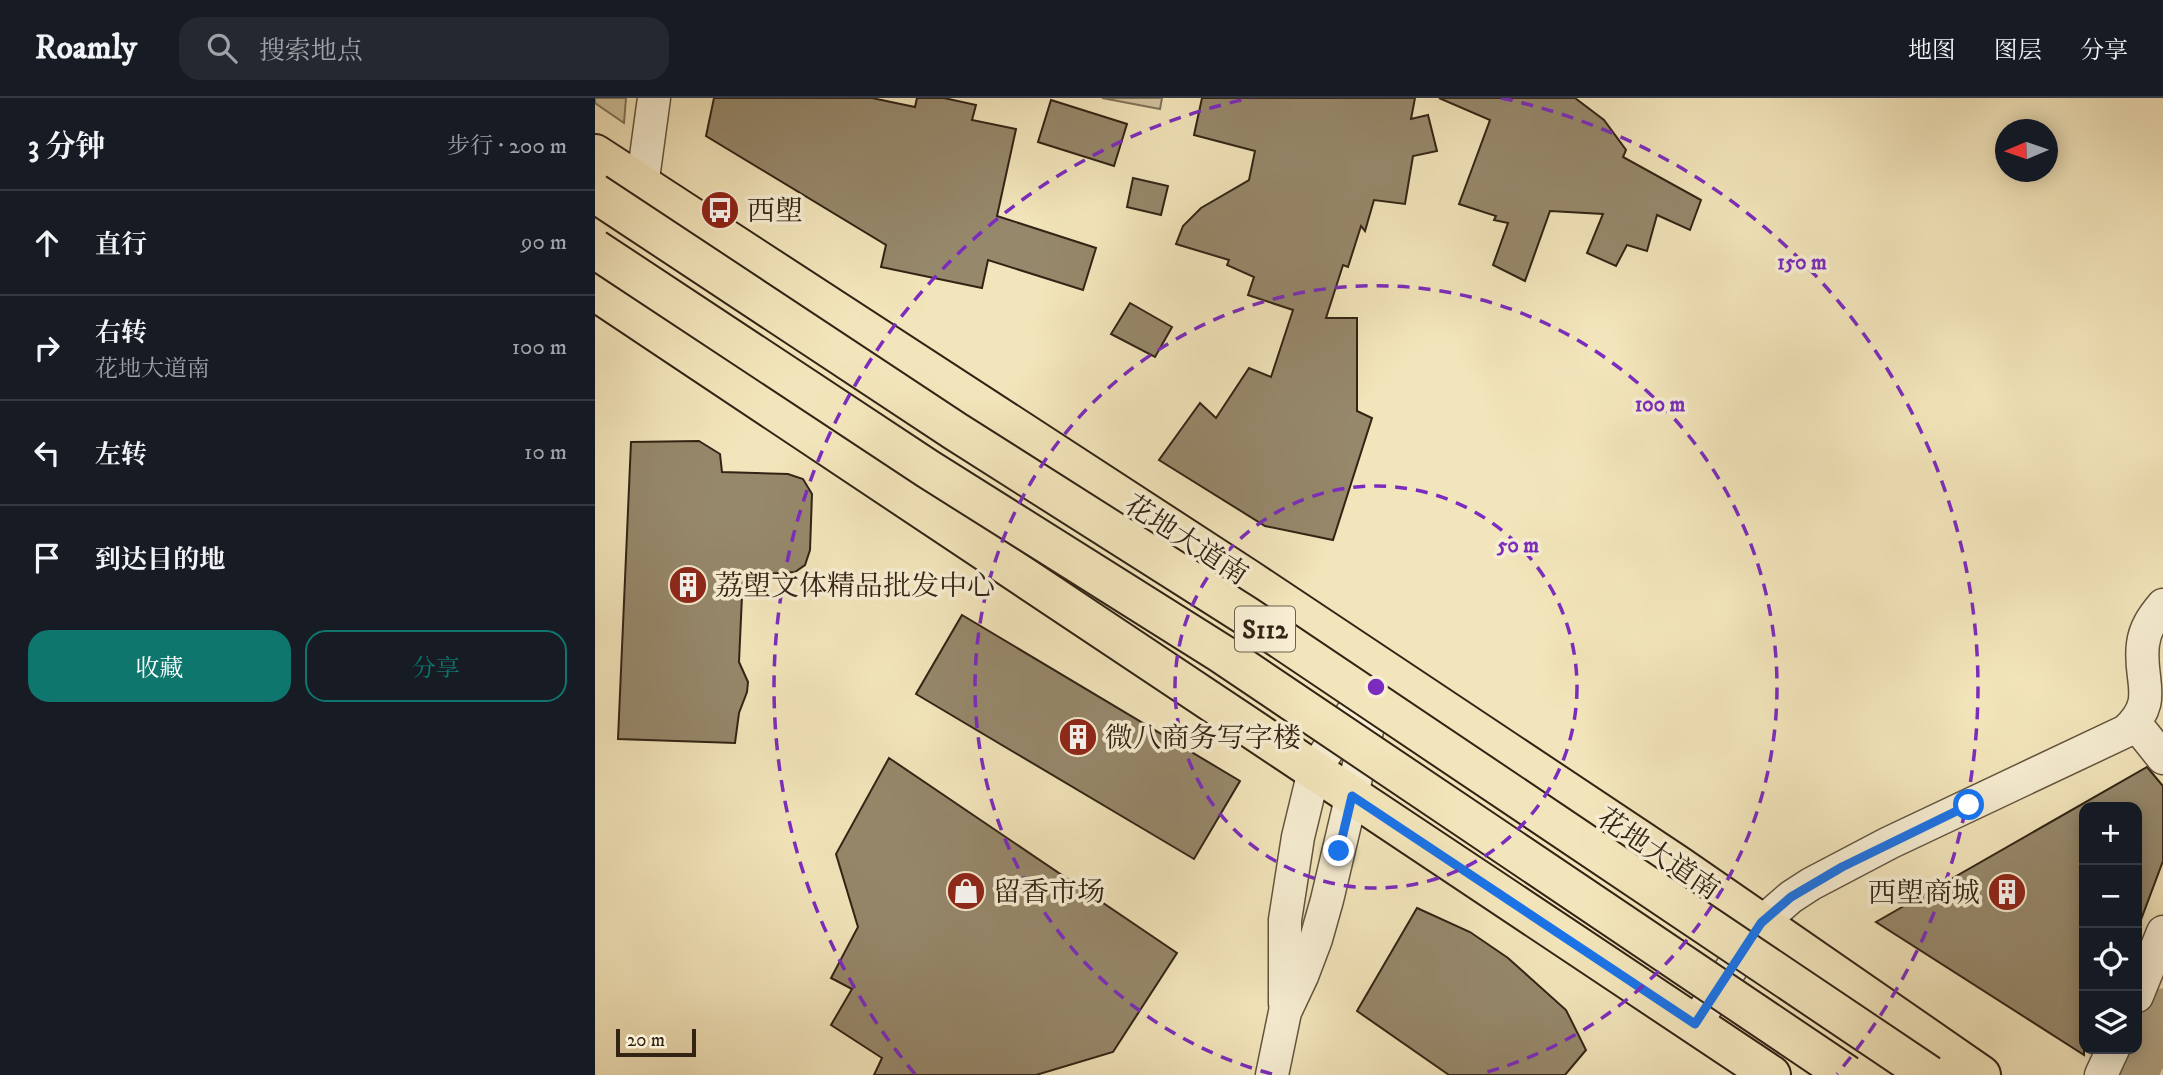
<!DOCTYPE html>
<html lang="zh">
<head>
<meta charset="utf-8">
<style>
  :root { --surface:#171b24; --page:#242831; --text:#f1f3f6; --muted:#9ea1a6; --line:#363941; --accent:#0f766e }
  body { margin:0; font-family:"IM FELL DW Pica","Noto Serif SC",serif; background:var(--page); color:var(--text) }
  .controls { position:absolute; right:21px; bottom:21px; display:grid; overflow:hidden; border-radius:14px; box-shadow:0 4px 18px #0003 }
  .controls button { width:63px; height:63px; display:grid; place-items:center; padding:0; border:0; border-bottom:2px solid var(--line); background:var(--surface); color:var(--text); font:35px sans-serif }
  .compass { position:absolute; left:1400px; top:21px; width:63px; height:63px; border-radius:50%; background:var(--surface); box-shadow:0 4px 18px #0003; rotate:268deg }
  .scale { position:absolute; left:21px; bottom:18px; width:80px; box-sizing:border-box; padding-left:7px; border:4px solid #322315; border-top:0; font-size:19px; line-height:24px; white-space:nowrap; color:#322315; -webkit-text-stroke:5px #f7eed3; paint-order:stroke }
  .stop { position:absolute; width:21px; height:21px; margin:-16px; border:5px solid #1a73e8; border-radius:50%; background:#fff }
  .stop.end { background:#1a73e8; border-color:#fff; box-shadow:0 2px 7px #0008 }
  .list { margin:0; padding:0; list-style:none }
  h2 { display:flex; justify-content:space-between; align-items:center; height:91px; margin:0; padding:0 28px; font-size:30px }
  h2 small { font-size:23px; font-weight:400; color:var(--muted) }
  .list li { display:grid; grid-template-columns:46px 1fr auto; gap:21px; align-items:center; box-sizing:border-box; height:105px; padding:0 28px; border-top:2px solid var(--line) }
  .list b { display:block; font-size:26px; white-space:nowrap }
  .list p { margin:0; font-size:23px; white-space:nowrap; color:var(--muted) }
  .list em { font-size:23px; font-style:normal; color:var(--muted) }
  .actions { display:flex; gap:14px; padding:21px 28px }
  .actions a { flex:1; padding:16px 0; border:2px solid var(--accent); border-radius:21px; text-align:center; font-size:24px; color:var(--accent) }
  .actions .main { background:var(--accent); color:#fff }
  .icon { flex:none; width:38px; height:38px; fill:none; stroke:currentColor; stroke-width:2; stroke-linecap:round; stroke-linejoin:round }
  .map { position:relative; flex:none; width:1568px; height:977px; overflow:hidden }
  header { display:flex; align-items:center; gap:42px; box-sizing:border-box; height:98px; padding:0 35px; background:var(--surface); border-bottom:2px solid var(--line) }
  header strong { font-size:33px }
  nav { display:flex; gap:38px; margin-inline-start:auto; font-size:24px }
  .search { width:490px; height:63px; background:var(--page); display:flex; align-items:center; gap:18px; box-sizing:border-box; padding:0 24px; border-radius:21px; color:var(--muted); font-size:26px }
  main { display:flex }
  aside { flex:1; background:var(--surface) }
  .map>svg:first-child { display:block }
  .green { fill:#d2c49f; stroke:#82745a; stroke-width:2 }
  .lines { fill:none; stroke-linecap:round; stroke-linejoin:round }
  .river { stroke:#b1a383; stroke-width:49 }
  .building { fill:#96886b; stroke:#322315; stroke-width:2 }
  .minor-casing { stroke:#62543e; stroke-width:35 }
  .major-casing { stroke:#322315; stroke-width:42 }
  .minor { stroke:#f7eed3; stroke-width:32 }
  .major { stroke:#f3e5bb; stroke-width:38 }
  .major-bridge-casing { stroke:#322315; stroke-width:42; stroke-linecap:butt }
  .major-bridge { stroke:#f3e5bb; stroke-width:38 }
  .route { stroke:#1a73e8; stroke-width:9 }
  .ring { fill:none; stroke:#7b2cbf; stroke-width:3.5; stroke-dasharray:12 9 }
  .labels { text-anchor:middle; stroke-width:7; stroke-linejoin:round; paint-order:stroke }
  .shield { fill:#f7eed3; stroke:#6d604e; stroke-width:2 }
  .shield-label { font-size:26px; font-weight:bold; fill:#322315 }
  .poi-label { font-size:28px; fill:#322315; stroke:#f7eed3; text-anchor:start }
  .street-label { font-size:28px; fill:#322315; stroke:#f7eed3 }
  .centre { fill:#7b2cbf; stroke:#f7eed3; stroke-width:3.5 }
  .ring-label { font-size:21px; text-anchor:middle; font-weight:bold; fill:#7b2cbf; stroke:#f7eed3; stroke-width:7; stroke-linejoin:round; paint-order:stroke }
</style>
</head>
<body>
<header>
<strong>Roamly</strong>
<div class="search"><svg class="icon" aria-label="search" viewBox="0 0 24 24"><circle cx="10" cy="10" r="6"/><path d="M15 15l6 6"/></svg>搜索地点</div>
<nav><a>地图</a><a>图层</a><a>分享</a></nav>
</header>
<main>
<aside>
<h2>3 分钟<small>步行 · 200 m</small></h2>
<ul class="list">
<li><svg class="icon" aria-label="ahead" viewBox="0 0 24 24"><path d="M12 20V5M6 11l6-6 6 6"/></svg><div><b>直行</b></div><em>90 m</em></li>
<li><svg class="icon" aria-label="right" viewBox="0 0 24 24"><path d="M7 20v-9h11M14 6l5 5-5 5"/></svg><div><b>右转</b><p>花地大道南</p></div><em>100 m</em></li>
<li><svg class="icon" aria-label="left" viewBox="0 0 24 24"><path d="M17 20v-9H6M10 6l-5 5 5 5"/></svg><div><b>左转</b></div><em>10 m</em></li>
<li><svg class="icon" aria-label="arrive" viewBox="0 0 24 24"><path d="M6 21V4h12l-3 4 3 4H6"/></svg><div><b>到达目的地</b></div></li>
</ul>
<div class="actions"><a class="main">收藏</a><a>分享</a></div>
</aside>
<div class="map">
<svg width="1568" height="977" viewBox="0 0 1568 977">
  <rect width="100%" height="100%" fill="#f3e5bb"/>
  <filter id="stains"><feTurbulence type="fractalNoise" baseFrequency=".00286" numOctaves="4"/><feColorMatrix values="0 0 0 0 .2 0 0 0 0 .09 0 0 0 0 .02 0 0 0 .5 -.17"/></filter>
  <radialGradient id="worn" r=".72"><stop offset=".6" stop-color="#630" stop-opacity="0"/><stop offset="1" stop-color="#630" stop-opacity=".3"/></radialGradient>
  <g class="green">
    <path d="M 0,0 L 31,0 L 29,25 L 0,5 Z"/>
    <path d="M 507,0 L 567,0 L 565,11 Z"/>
  </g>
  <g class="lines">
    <path class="river" d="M 1537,977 L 1568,915"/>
  </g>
  <g class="building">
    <path d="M 119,0 L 277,0 L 320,9 L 322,0 L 349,0 L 381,7 L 377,22 L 421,31 L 402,118 L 501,150 L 488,192 L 393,162 L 387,190 L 286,169 L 291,147 L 111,38 Z"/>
    <path d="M 607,0 L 820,0 L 816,21 L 833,17 L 842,53 L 818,58 L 810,106 L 779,102 L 770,133 L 766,128 L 753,169 L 748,167 L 731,220 L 762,220 L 762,313 L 777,320 L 738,442 L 670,428 L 564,362 L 605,305 L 621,320 L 654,270 L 676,279 L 698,212 L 653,197 L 659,179 L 632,167 L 634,162 L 581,146 L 588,128 L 606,110 L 654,82 L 660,53 L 599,37 Z"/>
    <path d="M 844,0 L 980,0 L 1009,22 L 1031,52 L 1028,59 L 1106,102 L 1095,132 L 1062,117 L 1052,153 L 1032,147 L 1021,168 L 992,155 L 1008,116 L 955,113 L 930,183 L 898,167 L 913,125 L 899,122 L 901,118 L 864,106 L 895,22 Z"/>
    <path d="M 456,2 L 532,26 L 519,68 L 443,44 Z"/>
    <path d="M 538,80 L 573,88 L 566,117 L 532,109 Z"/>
    <path d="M 535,205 L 577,229 L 560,259 L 516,236 Z"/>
    <path d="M 104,343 L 125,356 L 127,374 L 193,376 L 208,381 L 217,396 L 215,452 L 210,467 L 200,474 L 166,476 L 147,498 L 144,564 L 153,584 L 152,594 L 144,615 L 140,645 L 23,641 L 36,344 Z"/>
    <path d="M 367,517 L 645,683 L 599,761 L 321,596 Z"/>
    <path d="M 294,660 L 582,855 L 518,954 L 441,977 L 279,977 L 287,960 L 236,927 L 257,891 L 236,880 L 263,829 L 241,756 Z"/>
    <path d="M 1552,669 L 1568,688 L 1568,763 L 1544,827 L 1542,827 L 1542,709 L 1489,709 L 1489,957 L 1281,824 Z"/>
    <path d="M 822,810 L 875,834 L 913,860 L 971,912 L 991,952 L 970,977 L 854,977 L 762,913 Z"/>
  </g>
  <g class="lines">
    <g class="minor-casing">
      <g id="minor">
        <path d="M 47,88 L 59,0"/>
        <path d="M 1540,625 L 1568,660"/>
        <path d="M 1542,898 L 1568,834"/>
        <path d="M 690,906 L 690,822 L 703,739 L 719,673 L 757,615"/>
        <path d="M 1100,926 L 1166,825 L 1196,799 L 1216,786 L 1294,745 L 1531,633 C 1565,602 1543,583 1548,546 C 1550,530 1558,519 1568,507"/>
        <path d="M 677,977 L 690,914 L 707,878 L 721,841 L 732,802 L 784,582"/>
        <path d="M 1506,977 L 1518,951"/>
      </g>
    </g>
    <g class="major-casing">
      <g id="major">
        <path d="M 0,56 L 653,481 L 1084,768 L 1386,977"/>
        <path d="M 0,193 L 1176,977"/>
      </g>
    </g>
    <use href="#minor" class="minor"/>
    <use href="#major" class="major"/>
    <g class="major-bridge-casing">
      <g id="major-bridge">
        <path d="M 0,95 L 360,333 L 650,517 L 1334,977"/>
        <path d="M 0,151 L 333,371 L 627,556 L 1252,977"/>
      </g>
    </g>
    <use href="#major-bridge" class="major-bridge"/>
  </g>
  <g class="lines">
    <path class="route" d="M 744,753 L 757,698 L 1100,926 L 1166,825 L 1196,799 L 1247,769 L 1374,707"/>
  </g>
  <g class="ring">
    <circle cx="781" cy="589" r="201"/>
    <path d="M677 976A401 401 0 1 1 885 976"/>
    <path d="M320 976A602 602 0 0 1 656 0M906 0A602 602 0 0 1 1242 976"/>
  </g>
  <defs>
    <g id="bus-disc" transform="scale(2.0125)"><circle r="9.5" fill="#8f2418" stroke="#f7eed3"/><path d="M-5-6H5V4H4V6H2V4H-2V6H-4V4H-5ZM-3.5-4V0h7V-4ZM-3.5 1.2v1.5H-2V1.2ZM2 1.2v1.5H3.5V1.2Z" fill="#fff"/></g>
    <g id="building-disc" transform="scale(2.0125)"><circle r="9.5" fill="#8f2418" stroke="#f7eed3"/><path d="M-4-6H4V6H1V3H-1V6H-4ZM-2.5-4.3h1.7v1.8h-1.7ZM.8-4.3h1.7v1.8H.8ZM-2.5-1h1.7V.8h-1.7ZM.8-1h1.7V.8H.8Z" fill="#fff"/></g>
    <g id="shop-disc" transform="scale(2.0125)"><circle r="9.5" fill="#8f2418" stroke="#f7eed3"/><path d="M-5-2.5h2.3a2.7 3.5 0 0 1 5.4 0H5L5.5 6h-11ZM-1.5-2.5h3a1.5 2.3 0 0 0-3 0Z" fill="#fff"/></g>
  </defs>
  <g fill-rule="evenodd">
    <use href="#bus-disc" x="125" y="112"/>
    <use href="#building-disc" x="93" y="487"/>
    <use href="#building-disc" x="483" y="639"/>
    <use href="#shop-disc" x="371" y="793"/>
    <use href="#building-disc" x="1412" y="794"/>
  </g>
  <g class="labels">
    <rect class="shield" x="640" y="508.5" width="60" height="45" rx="5"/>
    <g class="shield-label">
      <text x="670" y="540">S112</text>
    </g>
    <g class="poi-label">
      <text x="152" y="122">西塱</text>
      <text x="120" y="497">荔塱文体精品批发中心</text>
      <text x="510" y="649">微八商务写字楼</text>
      <text x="398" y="803">留香市场</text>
      <text x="1385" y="804" text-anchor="end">西塱商城</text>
    </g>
    <g class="street-label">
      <text transform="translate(592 441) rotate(33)" y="10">花地大道南</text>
      <text transform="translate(1064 755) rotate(34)" y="10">花地大道南</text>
    </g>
  </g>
  <circle cx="781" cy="589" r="10" class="centre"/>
  <g class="ring-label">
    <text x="1207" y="171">150 m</text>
    <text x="1065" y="313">100 m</text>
    <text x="923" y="454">50 m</text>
  </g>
  <rect width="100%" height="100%" filter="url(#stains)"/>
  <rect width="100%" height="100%" fill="url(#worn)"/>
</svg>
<div class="controls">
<button>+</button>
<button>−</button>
<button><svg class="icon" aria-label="locate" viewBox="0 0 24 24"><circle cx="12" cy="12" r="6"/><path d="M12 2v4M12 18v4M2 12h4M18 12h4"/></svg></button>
<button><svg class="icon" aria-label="layers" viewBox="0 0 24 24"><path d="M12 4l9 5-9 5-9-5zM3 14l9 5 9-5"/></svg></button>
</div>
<svg class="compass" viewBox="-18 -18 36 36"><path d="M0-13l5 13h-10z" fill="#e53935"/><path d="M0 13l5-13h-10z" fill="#9ea1a6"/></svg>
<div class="scale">20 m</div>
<div class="stop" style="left:1374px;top:707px"></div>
<div class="stop end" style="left:744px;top:753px"></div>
</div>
</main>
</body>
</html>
